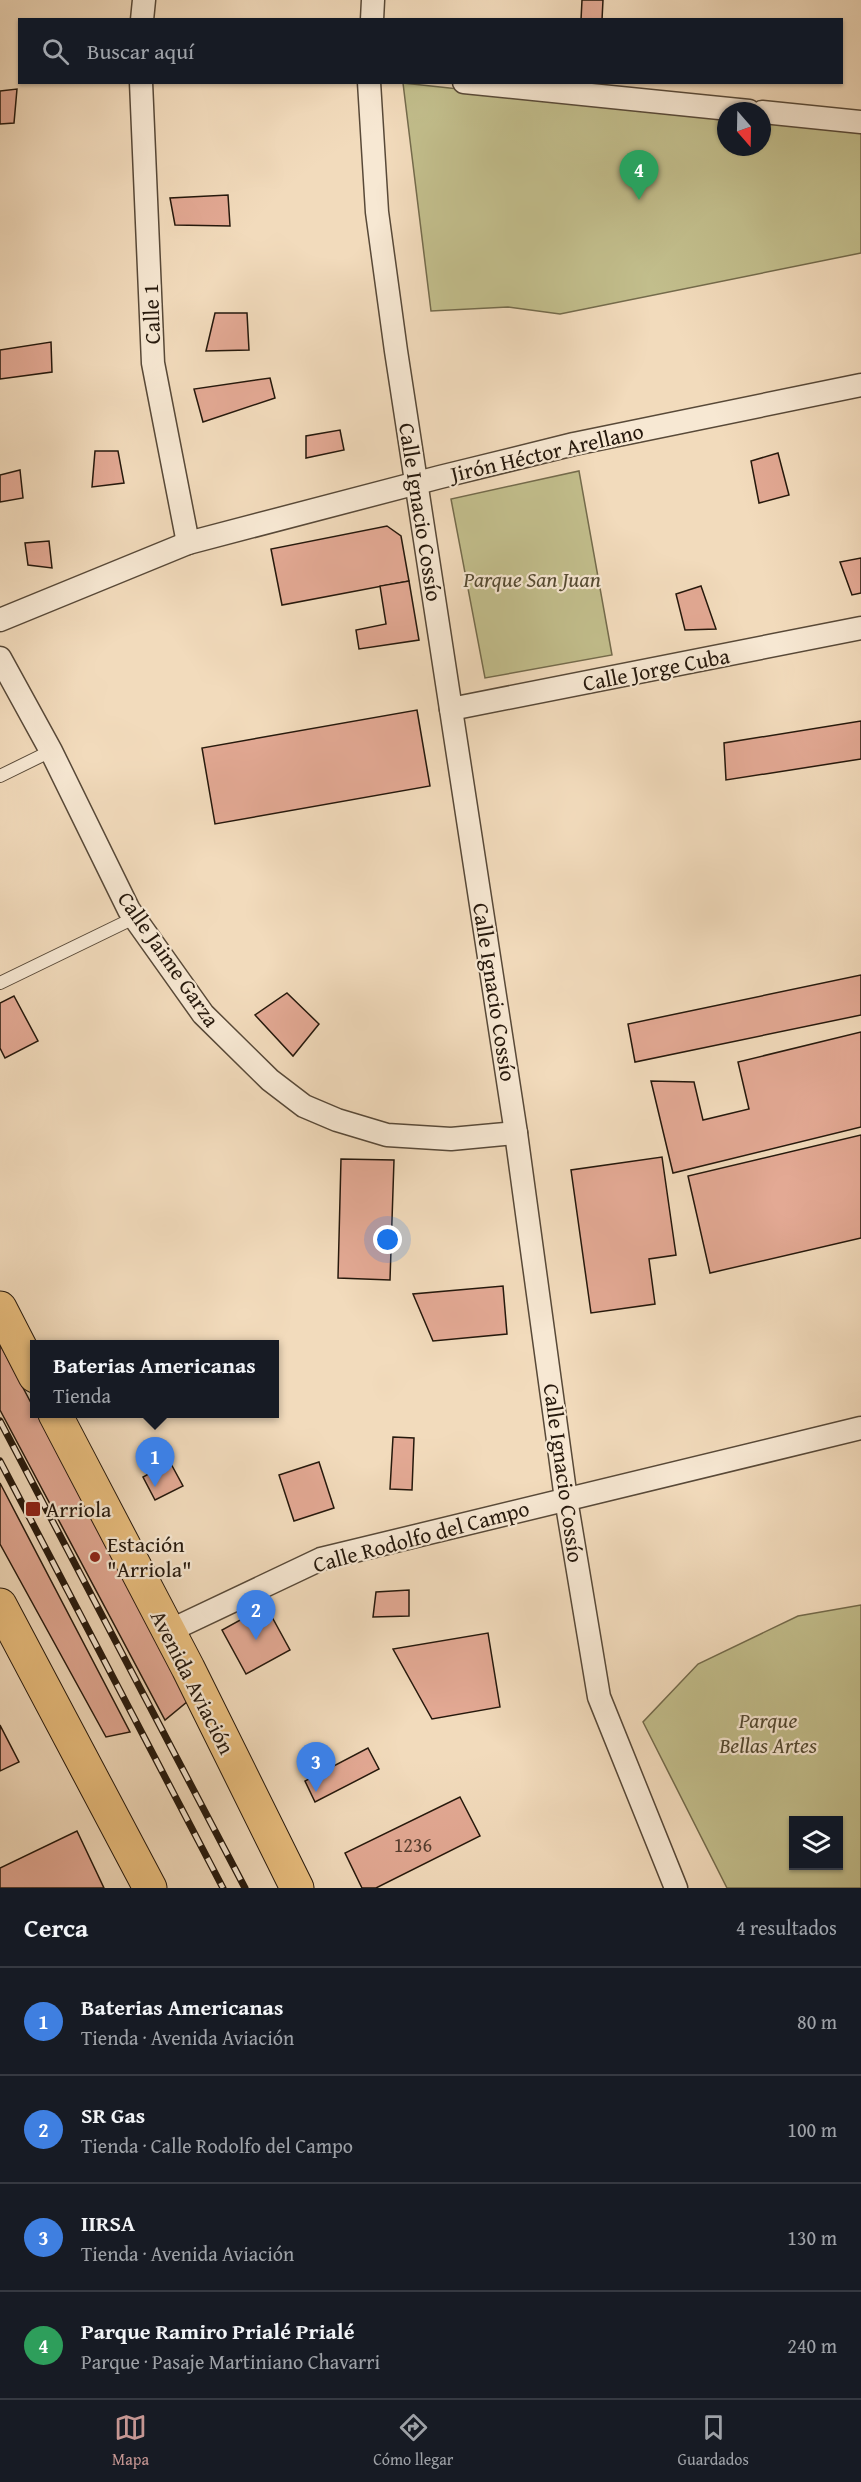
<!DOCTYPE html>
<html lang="es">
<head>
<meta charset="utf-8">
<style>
  :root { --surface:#171b24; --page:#242831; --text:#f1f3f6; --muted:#9ea1a6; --line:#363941; --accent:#c59692 }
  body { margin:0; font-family:"Gentium Book Plus",serif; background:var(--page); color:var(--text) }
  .controls { position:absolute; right:18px; bottom:18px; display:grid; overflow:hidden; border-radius:0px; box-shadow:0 2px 4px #0004 }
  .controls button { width:54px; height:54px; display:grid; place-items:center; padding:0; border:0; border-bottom:2px solid var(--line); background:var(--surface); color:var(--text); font:30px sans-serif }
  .compass { position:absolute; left:717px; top:102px; width:54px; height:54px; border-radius:50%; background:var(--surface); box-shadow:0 2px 4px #0004; rotate:160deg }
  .you { position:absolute; left:388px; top:1240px; width:21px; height:21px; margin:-15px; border:4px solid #fff; border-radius:50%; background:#1a73e8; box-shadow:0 0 0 9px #1a73e833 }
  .badge { display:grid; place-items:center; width:39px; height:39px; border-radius:50%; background:var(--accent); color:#fff; font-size:20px; font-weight:700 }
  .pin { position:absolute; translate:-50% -50px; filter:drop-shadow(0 2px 3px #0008) }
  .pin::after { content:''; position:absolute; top:32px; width:21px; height:18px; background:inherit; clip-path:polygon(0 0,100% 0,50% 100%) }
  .popup { position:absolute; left:30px; top:1340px; width:249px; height:78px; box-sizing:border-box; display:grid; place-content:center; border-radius:0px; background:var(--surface); filter:drop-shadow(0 2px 4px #0005); font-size:20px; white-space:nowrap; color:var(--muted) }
  .popup b { font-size:22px; color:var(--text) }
  .popup::after { content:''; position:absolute; left:50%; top:100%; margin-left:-12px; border:12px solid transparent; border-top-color:var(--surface) }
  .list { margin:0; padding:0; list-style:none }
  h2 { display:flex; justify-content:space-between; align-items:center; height:78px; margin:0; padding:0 24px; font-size:26px }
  h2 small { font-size:20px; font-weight:400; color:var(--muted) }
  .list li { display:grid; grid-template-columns:39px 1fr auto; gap:18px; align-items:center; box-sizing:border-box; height:108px; padding:0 24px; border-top:2px solid var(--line) }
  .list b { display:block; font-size:22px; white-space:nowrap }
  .list p { margin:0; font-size:20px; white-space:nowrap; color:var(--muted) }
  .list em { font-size:20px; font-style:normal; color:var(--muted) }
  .icon { flex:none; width:33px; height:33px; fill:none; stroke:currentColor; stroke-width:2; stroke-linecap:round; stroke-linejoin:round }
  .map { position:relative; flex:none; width:861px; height:1888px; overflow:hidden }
  .search { position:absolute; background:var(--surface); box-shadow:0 2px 4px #0004; left:18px; right:18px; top:18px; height:66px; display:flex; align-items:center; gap:15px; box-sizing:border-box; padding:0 21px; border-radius:0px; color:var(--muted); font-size:22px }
  .sheet { height:510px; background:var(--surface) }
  nav { display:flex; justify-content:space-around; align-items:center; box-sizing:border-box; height:84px; border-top:2px solid var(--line); background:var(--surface); font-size:16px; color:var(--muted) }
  nav a { display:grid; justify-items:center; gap:3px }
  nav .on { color:var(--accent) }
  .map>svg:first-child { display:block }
  .green { fill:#c2be8c; stroke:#746b4c; stroke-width:1.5; fill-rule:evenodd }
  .building { fill:#e3a994; stroke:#25180c; stroke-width:1.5 }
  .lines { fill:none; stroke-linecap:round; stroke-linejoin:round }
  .service-casing { stroke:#584938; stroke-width:14 }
  .minor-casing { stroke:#584938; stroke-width:25 }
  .primary-casing { stroke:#25180c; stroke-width:35 }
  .service { stroke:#f7e8d3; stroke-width:12 }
  .minor { stroke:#f7e8d3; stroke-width:22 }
  .primary { stroke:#e9be7e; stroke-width:33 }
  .rail-casing { stroke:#25180c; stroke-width:7 }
  .rail { stroke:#f7e8d3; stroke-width:4.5; stroke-dasharray:14; stroke-linecap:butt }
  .poi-dot { fill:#8f2418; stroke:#f7e8d3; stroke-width:2 }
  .labels { text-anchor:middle; stroke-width:4.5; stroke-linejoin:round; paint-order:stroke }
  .number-label { font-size:20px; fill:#543c2e }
  .street-label { font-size:22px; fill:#25180c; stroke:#f7e8d3 }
  .park-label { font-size:22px; font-style:italic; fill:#544a32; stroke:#f7e8d3 }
  .poi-label { font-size:22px; fill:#25180c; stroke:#f7e8d3; text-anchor:start }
</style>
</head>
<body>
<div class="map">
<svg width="861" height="1888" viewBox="0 0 861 1888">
  <rect width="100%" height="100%" fill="#f2dbbc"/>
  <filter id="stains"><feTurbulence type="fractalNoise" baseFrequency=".00333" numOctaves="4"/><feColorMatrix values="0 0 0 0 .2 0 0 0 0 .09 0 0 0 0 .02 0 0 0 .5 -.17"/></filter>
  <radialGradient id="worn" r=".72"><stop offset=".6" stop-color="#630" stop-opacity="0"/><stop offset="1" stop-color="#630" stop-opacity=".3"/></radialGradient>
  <g class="green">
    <path d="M 403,83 L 726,118 L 726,147 L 762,147 L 762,122 L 861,133 L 861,253 L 560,314 L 508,307 L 431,311 Z"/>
    <path d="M 579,471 L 612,655 L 485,678 L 451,499 Z"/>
    <path d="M 861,1605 L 861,1888 L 727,1888 L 643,1722 L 698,1664 L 798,1616 ZM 838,1820 L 838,1866 L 794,1866 L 794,1820 Z"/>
  </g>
  <g class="building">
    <path d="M 582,0 L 603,0 L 602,20 L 581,20 Z"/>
    <path d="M 17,89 L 14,123 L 0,124 L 0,91 Z"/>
    <path d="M 228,195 L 230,226 L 175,225 L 170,198 Z"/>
    <path d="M 215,313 L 247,313 L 249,350 L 206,351 Z"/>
    <path d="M 51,342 L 52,372 L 0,379 L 0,350 Z"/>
    <path d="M 270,378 L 275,398 L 203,422 L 194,389 Z"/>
    <path d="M 340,430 L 344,450 L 306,458 L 306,436 Z"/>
    <path d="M 95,451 L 118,451 L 124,483 L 92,487 Z"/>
    <path d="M 778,453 L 789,495 L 759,503 L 751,461 Z"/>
    <path d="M 20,470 L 23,498 L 0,502 L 0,475 Z"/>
    <path d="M 387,526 L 401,536 L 409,581 L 282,605 L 271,549 Z"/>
    <path d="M 49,541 L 52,568 L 28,565 L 25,543 Z"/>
    <path d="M 861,558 L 861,593 L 852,595 L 840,562 Z"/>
    <path d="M 409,581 L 419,640 L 359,649 L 356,630 L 386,624 L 380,586 Z"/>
    <path d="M 701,586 L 716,629 L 685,630 L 676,594 Z"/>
    <path d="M 417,710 L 430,786 L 215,824 L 202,748 Z"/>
    <path d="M 861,721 L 861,759 L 726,780 L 724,743 Z"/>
    <path d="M 861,975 L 861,1015 L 635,1062 L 628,1024 Z"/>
    <path d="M 287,993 L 319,1024 L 293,1056 L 255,1015 Z"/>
    <path d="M 14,996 L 38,1041 L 5,1058 L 0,1048 L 0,1003 Z"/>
    <path d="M 861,1032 L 861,1127 L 673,1173 L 651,1081 L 694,1082 L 703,1120 L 749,1109 L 738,1062 Z"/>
    <path d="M 861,1135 L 861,1238 L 710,1273 L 688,1176 Z"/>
    <path d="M 662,1157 L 676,1255 L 649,1259 L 655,1304 L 591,1313 L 571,1170 Z"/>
    <path d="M 341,1159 L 394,1160 L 390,1280 L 338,1278 Z"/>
    <path d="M 503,1286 L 507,1334 L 433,1341 L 413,1294 Z"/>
    <path d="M 0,1344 L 188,1701 L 165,1720 L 0,1410 Z"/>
    <path d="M 393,1437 L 414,1438 L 412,1490 L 390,1489 Z"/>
    <path d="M 170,1462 L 183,1486 L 155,1500 L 143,1477 Z"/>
    <path d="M 319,1462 L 334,1508 L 294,1521 L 279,1475 Z"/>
    <path d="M 0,1483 L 130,1732 L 106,1737 L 0,1544 Z"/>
    <path d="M 409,1590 L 409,1616 L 373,1617 L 376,1592 Z"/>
    <path d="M 266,1606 L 290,1650 L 246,1674 L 222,1630 Z"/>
    <path d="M 488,1633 L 500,1707 L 432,1719 L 393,1649 Z"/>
    <path d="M 0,1725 L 19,1762 L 0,1771 Z"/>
    <path d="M 368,1748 L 379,1769 L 315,1802 L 305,1781 Z"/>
    <path d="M 460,1797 L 480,1836 L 376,1888 L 362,1888 L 345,1853 Z"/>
    <path d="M 77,1831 L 104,1888 L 0,1888 L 0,1868 Z"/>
  </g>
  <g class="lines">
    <g class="service-casing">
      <g id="service">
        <path d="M 0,776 L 51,751"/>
        <path d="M 0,983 L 134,918"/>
      </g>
    </g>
    <g class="minor-casing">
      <g id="minor">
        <path d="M 142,20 L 144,0"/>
        <path d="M 372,20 L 373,0"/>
        <path d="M 141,82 L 153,363 L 188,543"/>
        <path d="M 369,82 L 377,212 L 396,351 L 516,1133 L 566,1499 L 599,1697 L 676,1888"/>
        <path d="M 464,82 L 749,111"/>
        <path d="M 762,112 L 861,122"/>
        <path d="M 0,620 L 188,543 L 440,477 L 574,444 L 861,385"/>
        <path d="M 0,658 L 51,751 L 129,910 L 203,1014 L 270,1080 L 304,1106 L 337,1120 L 387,1135 L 451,1139 L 516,1133"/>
        <path d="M 451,709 L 861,628"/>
        <path d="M 167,1632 L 321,1559 L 861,1428"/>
      </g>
    </g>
    <g class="primary-casing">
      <g id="primary">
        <path d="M 0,1308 L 35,1376"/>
        <path d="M 55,1414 L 188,1668 L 297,1888"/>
        <path d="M 0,1605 L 150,1888"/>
      </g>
    </g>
    <use href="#service" class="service"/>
    <use href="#minor" class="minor"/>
    <use href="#primary" class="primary"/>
    <g class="rail-casing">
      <g id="rail">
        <path d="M 0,1421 L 245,1888"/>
        <path d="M 0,1461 L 223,1888"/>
      </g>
    </g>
    <use href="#rail" class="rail"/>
  </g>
  <g class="poi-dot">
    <rect x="25" y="1501" width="16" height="16" rx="3"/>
    <circle cx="95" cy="1557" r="6"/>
  </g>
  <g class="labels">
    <g class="number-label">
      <text x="413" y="1852">1236</text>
    </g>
    <g class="street-label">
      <text transform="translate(151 314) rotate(-92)" y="8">Calle 1</text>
      <text transform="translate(547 452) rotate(-13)" y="8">Jirón Héctor Arellano</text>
      <text transform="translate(421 512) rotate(81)" y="8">Calle Ignacio Cossío</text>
      <text transform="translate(656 669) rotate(-11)" y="8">Calle Jorge Cuba</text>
      <text transform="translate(169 959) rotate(55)" y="8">Calle Jaime Garza</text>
      <text transform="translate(495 992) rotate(81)" y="8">Calle Ignacio Cossío</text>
      <text transform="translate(564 1473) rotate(82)" y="8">Calle Ignacio Cossío</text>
      <text transform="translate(421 1536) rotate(-15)" y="8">Calle Rodolfo del Campo</text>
      <text transform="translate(193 1682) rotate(63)" y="8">Avenida Aviación</text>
    </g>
    <g class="park-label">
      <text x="532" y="587">Parque San Juan</text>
      <text x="768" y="1728">Parque<tspan x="768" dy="25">Bellas Artes</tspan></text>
    </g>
    <g class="poi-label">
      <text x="46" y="1517">Arriola</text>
      <text x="107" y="1552">Estación<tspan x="107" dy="25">"Arriola"</tspan></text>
    </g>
  </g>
  <rect width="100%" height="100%" filter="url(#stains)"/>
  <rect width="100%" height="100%" fill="url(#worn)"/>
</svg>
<div class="controls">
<button><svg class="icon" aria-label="layers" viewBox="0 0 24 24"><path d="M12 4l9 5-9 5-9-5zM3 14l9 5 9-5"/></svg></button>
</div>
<svg class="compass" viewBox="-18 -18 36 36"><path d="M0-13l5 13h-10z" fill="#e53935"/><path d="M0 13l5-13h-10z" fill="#9ea1a6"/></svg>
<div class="you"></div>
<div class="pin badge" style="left:155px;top:1487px;background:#3f7fe0">1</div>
<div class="popup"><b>Baterias Americanas</b>Tienda</div>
<div class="pin badge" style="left:256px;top:1640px;background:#3f7fe0">2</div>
<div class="pin badge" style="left:316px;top:1792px;background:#3f7fe0">3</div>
<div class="pin badge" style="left:639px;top:200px;background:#2e9e5b">4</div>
<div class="search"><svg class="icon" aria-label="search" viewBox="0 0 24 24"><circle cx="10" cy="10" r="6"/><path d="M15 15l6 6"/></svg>Buscar aquí</div>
</div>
<section class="sheet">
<h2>Cerca<small>4 resultados</small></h2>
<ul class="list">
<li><span class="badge" style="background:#3f7fe0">1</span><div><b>Baterias Americanas</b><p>Tienda · Avenida Aviación</p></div><em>80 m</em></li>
<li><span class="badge" style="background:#3f7fe0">2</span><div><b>SR Gas</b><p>Tienda · Calle Rodolfo del Campo</p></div><em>100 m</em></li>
<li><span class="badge" style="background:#3f7fe0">3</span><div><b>IIRSA</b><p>Tienda · Avenida Aviación</p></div><em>130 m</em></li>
<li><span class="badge" style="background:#2e9e5b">4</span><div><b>Parque Ramiro Prialé Prialé</b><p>Parque · Pasaje Martiniano Chavarri</p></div><em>240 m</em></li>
</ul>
</section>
<nav>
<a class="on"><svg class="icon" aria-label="map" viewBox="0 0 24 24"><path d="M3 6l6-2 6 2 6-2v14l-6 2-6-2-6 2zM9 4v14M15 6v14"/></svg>Mapa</a>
<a><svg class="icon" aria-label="directions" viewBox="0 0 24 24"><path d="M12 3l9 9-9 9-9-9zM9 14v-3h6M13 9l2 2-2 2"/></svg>Cómo llegar</a>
<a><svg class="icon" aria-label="saved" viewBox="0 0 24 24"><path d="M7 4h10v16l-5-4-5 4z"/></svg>Guardados</a>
</nav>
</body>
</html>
